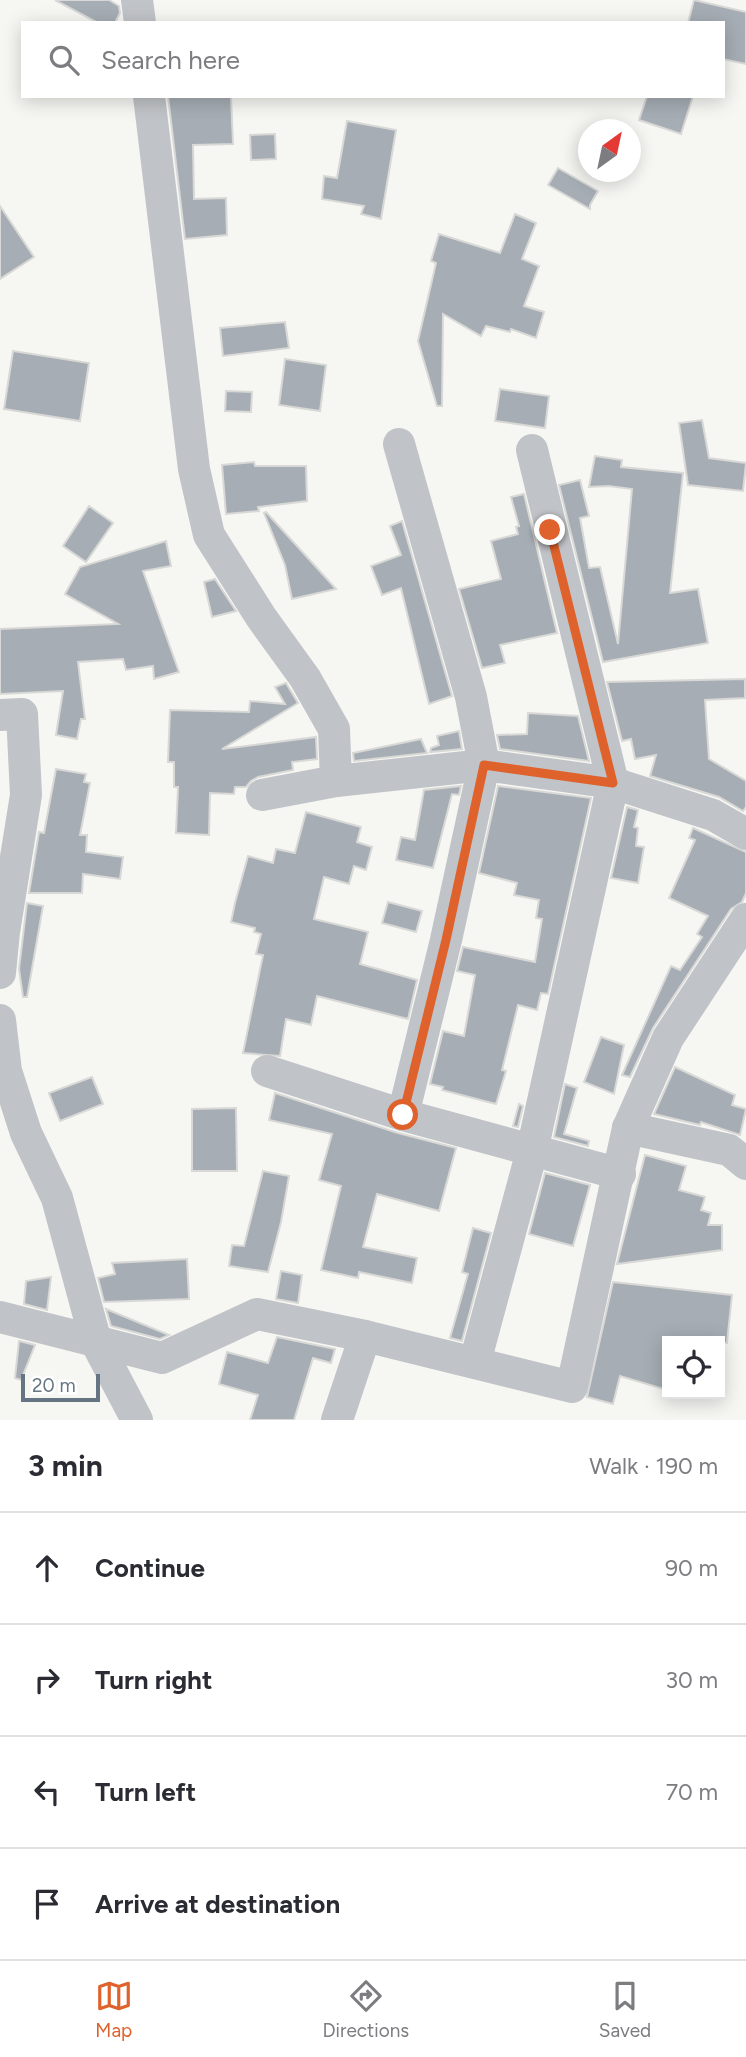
<!DOCTYPE html>
<html lang="en">
<head>
<meta charset="utf-8">
<style>
  :root { --surface:#fff; --page:#f7f7f7; --text:#2b2b33; --muted:#7c7c81; --line:#e1e1e2; --accent:#df612b }
  body { margin:0; font-family:Figtree,sans-serif; background:var(--page); color:var(--text) }
  .controls { position:absolute; right:21px; bottom:21px; display:grid; overflow:hidden; border-radius:0px; box-shadow:0 4px 18px #0003 }
  .controls button { width:63px; height:63px; display:grid; place-items:center; padding:0; border:0; border-bottom:2px solid var(--line); background:var(--surface); color:var(--text); font:35px sans-serif }
  .compass { position:absolute; left:578px; top:119px; width:63px; height:63px; border-radius:50%; background:var(--surface); box-shadow:0 4px 18px #0003; rotate:33deg }
  .scale { position:absolute; left:21px; bottom:18px; width:79px; box-sizing:border-box; padding-left:7px; border:4px solid #667584; border-top:0; font-size:19px; line-height:24px; white-space:nowrap; color:#667584; -webkit-text-stroke:5px #fff; paint-order:stroke }
  .stop { position:absolute; width:21px; height:21px; margin:-16px; border:5px solid #df612b; border-radius:50%; background:#fff }
  .stop.end { background:#df612b; border-color:#fff; box-shadow:0 2px 7px #0008 }
  .list { margin:0; padding:0; list-style:none }
  h2 { display:flex; justify-content:space-between; align-items:center; height:91px; margin:0; padding:0 28px; font-size:30px }
  h2 small { font-size:23px; font-weight:400; color:var(--muted) }
  .list li { display:grid; grid-template-columns:46px 1fr auto; gap:21px; align-items:center; box-sizing:border-box; height:112px; padding:0 28px; border-top:2px solid var(--line) }
  .list b { display:block; font-size:26px; white-space:nowrap }
  .list em { font-size:23px; font-style:normal; color:var(--muted) }
  .icon { flex:none; width:38px; height:38px; fill:none; stroke:currentColor; stroke-width:2; stroke-linecap:round; stroke-linejoin:round }
  .map { position:relative; flex:none; width:746px; height:1420px; overflow:hidden }
  .search { position:absolute; background:var(--surface); box-shadow:0 4px 18px #0003; left:21px; right:21px; top:21px; height:77px; display:flex; align-items:center; gap:18px; box-sizing:border-box; padding:0 24px; border-radius:0px; color:var(--muted); font-size:26px }
  .sheet { height:539px; background:var(--surface) }
  nav { display:flex; justify-content:space-around; align-items:center; box-sizing:border-box; height:98px; border-top:2px solid var(--line); background:var(--surface); font-size:19px; color:var(--muted) }
  nav a { display:grid; justify-items:center; gap:4px }
  nav .on { color:var(--accent) }
  .map>svg:first-child { display:block }
  .building { fill:#a6adb4; stroke:#d8d8d6; stroke-width:2 }
  .lines { fill:none; stroke-linecap:round; stroke-linejoin:round }
  .street { stroke:#c0c3c7; stroke-width:32 }
  .route { stroke:#df612b; stroke-width:9 }
</style>
</head>
<body>
<div class="map">
<svg width="746" height="1420" viewBox="0 0 746 1420">
  <rect width="100%" height="100%" fill="#f6f7f3"/>
  <g class="building">
    <path d="M 55,0 L 109,0 L 119,6 L 120,13 L 115,23 L 98,23 Z"/>
    <path d="M 694,0 L 746,12 L 746,64 L 723,59 L 723,23 L 688,23 Z"/>
    <path d="M 168,96 L 231,96 L 233,144 L 193,145 L 194,199 L 226,198 L 227,235 L 185,239 Z"/>
    <path d="M 647,96 L 693,96 L 681,134 L 639,120 Z"/>
    <path d="M 347,121 L 396,130 L 381,219 L 361,214 L 364,206 L 322,199 L 324,176 L 337,178 Z"/>
    <path d="M 275,134 L 276,159 L 251,160 L 250,135 Z"/>
    <path d="M 558,168 L 598,191 L 590,205 L 590,209 L 548,185 Z"/>
    <path d="M 0,206 L 34,257 L 0,279 Z"/>
    <path d="M 515,214 L 536,223 L 522,259 L 539,266 L 524,306 L 544,312 L 536,338 L 511,329 L 510,332 L 486,326 L 481,336 L 443,314 L 442,406 L 437,406 L 418,341 L 436,263 L 431,261 L 439,234 L 500,253 Z"/>
    <path d="M 285,322 L 289,348 L 223,356 L 220,328 Z"/>
    <path d="M 13,351 L 89,363 L 80,421 L 4,409 Z"/>
    <path d="M 285,359 L 326,365 L 320,411 L 279,405 Z"/>
    <path d="M 500,389 L 549,396 L 545,428 L 495,421 Z"/>
    <path d="M 226,391 L 252,392 L 251,412 L 225,411 Z"/>
    <path d="M 702,420 L 709,458 L 746,463 L 743,491 L 688,485 L 679,423 Z"/>
    <path d="M 595,456 L 622,460 L 621,467 L 683,473 L 670,593 L 698,589 L 708,643 L 603,662 L 559,485 L 580,480 L 589,516 L 580,518 L 589,568 L 600,567 L 618,644 L 632,489 L 609,486 L 589,487 Z"/>
    <path d="M 254,462 L 255,466 L 306,466 L 307,501 L 258,507 L 259,511 L 226,514 L 222,465 Z"/>
    <path d="M 524,494 L 557,633 L 500,645 L 505,663 L 482,668 L 459,589 L 501,579 L 491,541 L 518,534 L 516,527 L 519,526 L 511,497 Z"/>
    <path d="M 89,506 L 113,523 L 86,562 L 63,546 Z"/>
    <path d="M 266,512 L 336,589 L 292,599 L 285,565 L 264,513 Z"/>
    <path d="M 402,521 L 452,696 L 429,704 L 401,588 L 382,595 L 371,566 L 401,555 L 390,526 Z"/>
    <path d="M 166,541 L 171,566 L 143,571 L 179,672 L 154,679 L 153,666 L 126,670 L 123,659 L 78,662 L 85,719 L 81,719 L 77,739 L 56,735 L 63,691 L 0,694 L 0,629 L 118,624 L 65,594 L 80,567 Z"/>
    <path d="M 215,579 L 236,611 L 212,617 L 204,582 Z"/>
    <path d="M 745,679 L 745,698 L 705,700 L 709,759 L 746,781 L 746,807 L 743,811 L 719,797 L 650,776 L 656,755 L 635,759 L 631,739 L 622,741 L 607,682 Z"/>
    <path d="M 286,683 L 298,703 L 222,749 L 316,737 L 317,759 L 292,762 L 293,770 L 258,777 L 251,781 L 246,787 L 235,787 L 234,794 L 210,793 L 209,835 L 176,833 L 178,787 L 174,787 L 174,762 L 168,762 L 170,710 L 249,712 L 250,701 L 285,704 L 275,687 Z"/>
    <path d="M 528,713 L 578,716 L 589,761 L 500,749 L 497,735 L 527,734 Z"/>
    <path d="M 459,731 L 462,749 L 430,752 L 431,748 L 439,745 L 437,736 Z"/>
    <path d="M 421,739 L 427,753 L 354,761 L 353,753 Z"/>
    <path d="M 56,769 L 86,774 L 84,782 L 90,783 L 80,835 L 87,835 L 86,852 L 123,857 L 120,879 L 83,874 L 82,893 L 29,893 L 39,832 L 44,833 Z"/>
    <path d="M 461,786 L 459,795 L 452,794 L 433,868 L 396,860 L 401,837 L 415,840 L 424,790 Z"/>
    <path d="M 498,786 L 591,798 L 548,994 L 541,993 L 537,1010 L 518,1005 L 502,1070 L 506,1071 L 496,1104 L 442,1090 L 443,1087 L 430,1084 L 443,1031 L 464,1036 L 475,975 L 457,971 L 463,947 L 535,962 L 542,919 L 536,918 L 539,900 L 514,895 L 517,883 L 479,873 Z"/>
    <path d="M 627,807 L 638,810 L 634,827 L 638,828 L 636,846 L 644,847 L 638,883 L 611,878 Z"/>
    <path d="M 306,812 L 361,827 L 357,842 L 372,847 L 366,870 L 354,866 L 349,884 L 324,877 L 314,919 L 368,932 L 360,964 L 417,980 L 408,1019 L 317,996 L 311,1025 L 286,1019 L 280,1056 L 243,1053 L 263,955 L 256,954 L 261,934 L 254,932 L 255,928 L 231,922 L 235,903 L 248,856 L 273,863 L 276,849 L 295,853 Z"/>
    <path d="M 693,828 L 746,852 L 746,893 L 742,902 L 731,909 L 653,1028 L 630,1077 L 622,1075 L 671,966 L 680,970 L 702,937 L 697,934 L 708,916 L 669,898 L 695,840 L 689,838 Z"/>
    <path d="M 388,902 L 422,911 L 416,932 L 382,923 Z"/>
    <path d="M 27,903 L 43,906 L 27,997 L 23,997 L 19,969 Z"/>
    <path d="M 601,1037 L 624,1045 L 614,1094 L 584,1082 Z"/>
    <path d="M 675,1067 L 735,1095 L 732,1105 L 746,1109 L 740,1135 L 701,1122 L 700,1125 L 654,1114 Z"/>
    <path d="M 92,1077 L 103,1104 L 60,1121 L 49,1093 Z"/>
    <path d="M 565,1084 L 577,1088 L 564,1134 L 589,1141 L 588,1146 L 554,1137 Z"/>
    <path d="M 275,1093 L 398,1133 L 456,1148 L 439,1211 L 377,1194 L 363,1247 L 417,1258 L 412,1283 L 359,1272 L 358,1278 L 321,1270 L 341,1186 L 319,1180 L 332,1134 L 269,1120 Z"/>
    <path d="M 519,1104 L 523,1106 L 518,1127 L 513,1126 Z"/>
    <path d="M 236,1108 L 237,1171 L 192,1171 L 192,1109 Z"/>
    <path d="M 645,1155 L 686,1166 L 679,1190 L 705,1197 L 701,1210 L 711,1213 L 708,1225 L 722,1225 L 722,1250 L 617,1264 Z"/>
    <path d="M 263,1171 L 289,1176 L 281,1222 L 268,1272 L 229,1266 L 232,1245 L 244,1246 Z"/>
    <path d="M 545,1173 L 590,1185 L 573,1246 L 529,1234 Z"/>
    <path d="M 473,1228 L 491,1233 L 462,1341 L 450,1338 L 468,1274 L 462,1272 Z"/>
    <path d="M 187,1259 L 189,1299 L 104,1302 L 98,1278 L 115,1274 L 112,1263 Z"/>
    <path d="M 281,1271 L 302,1275 L 298,1303 L 276,1299 Z"/>
    <path d="M 51,1277 L 47,1310 L 24,1304 L 26,1281 Z"/>
    <path d="M 613,1282 L 732,1295 L 727,1343 L 667,1337 L 667,1390 L 620,1376 L 613,1404 L 587,1397 Z"/>
    <path d="M 106,1309 L 169,1335 L 160,1339 L 111,1326 Z"/>
    <path d="M 277,1337 L 335,1349 L 331,1363 L 313,1358 L 294,1420 L 250,1420 L 258,1395 L 219,1384 L 227,1352 L 268,1363 Z"/>
    <path d="M 19,1341 L 35,1345 L 21,1380 L 15,1378 Z"/>
  </g>
  <g class="lines">
    <g class="street">
      <path d="M 137,0 L 140,23"/>
      <path d="M 149,96 L 194,469 L 209,535 L 261,617 L 305,678 L 334,729 L 336,781"/>
      <path d="M 399,444 L 471,697 L 484,765 L 446,940 L 403,1115"/>
      <path d="M 0,715 L 22,714 L 26,795 L 4,932 L 0,973"/>
      <path d="M 262,795 L 336,781 L 484,765 L 613,783 L 713,815 L 746,834"/>
      <path d="M 0,1020 L 6,1071 L 26,1133 L 57,1198 L 96,1342 L 137,1420"/>
      <path d="M 267,1071 L 403,1115 L 620,1174"/>
      <path d="M 628,1128 L 729,1150 L 746,1164"/>
      <path d="M 0,1317 L 162,1358 L 257,1314 L 365,1336 L 572,1387 L 628,1128 L 668,1038 L 746,919"/>
      <path d="M 475,1362 L 532,1151 L 613,783 L 532,450"/>
      <path d="M 337,1420 L 365,1336"/>
    </g>
  </g>
  <g class="lines">
    <path class="route" d="M 403,1115 L 446,940 L 484,765 L 613,783 L 550,530"/>
  </g>
</svg>
<div class="controls">
<button><svg class="icon" aria-label="locate" viewBox="0 0 24 24"><circle cx="12" cy="12" r="6"/><path d="M12 2v4M12 18v4M2 12h4M18 12h4"/></svg></button>
</div>
<svg class="compass" viewBox="-18 -18 36 36"><path d="M0-13l5 13h-10z" fill="#e53935"/><path d="M0 13l5-13h-10z" fill="#7c7c81"/></svg>
<div class="scale">20 m</div>
<div class="stop" style="left:403px;top:1115px"></div>
<div class="stop end" style="left:550px;top:530px"></div>
<div class="search"><svg class="icon" aria-label="search" viewBox="0 0 24 24"><circle cx="10" cy="10" r="6"/><path d="M15 15l6 6"/></svg>Search here</div>
</div>
<section class="sheet">
<h2>3 min<small>Walk · 190 m</small></h2>
<ul class="list">
<li><svg class="icon" aria-label="ahead" viewBox="0 0 24 24"><path d="M12 20V5M6 11l6-6 6 6"/></svg><div><b>Continue</b></div><em>90 m</em></li>
<li><svg class="icon" aria-label="right" viewBox="0 0 24 24"><path d="M7 20v-9h11M14 6l5 5-5 5"/></svg><div><b>Turn right</b></div><em>30 m</em></li>
<li><svg class="icon" aria-label="left" viewBox="0 0 24 24"><path d="M17 20v-9H6M10 6l-5 5 5 5"/></svg><div><b>Turn left</b></div><em>70 m</em></li>
<li><svg class="icon" aria-label="arrive" viewBox="0 0 24 24"><path d="M6 21V4h12l-3 4 3 4H6"/></svg><div><b>Arrive at destination</b></div></li>
</ul>
</section>
<nav>
<a class="on"><svg class="icon" aria-label="map" viewBox="0 0 24 24"><path d="M3 6l6-2 6 2 6-2v14l-6 2-6-2-6 2zM9 4v14M15 6v14"/></svg>Map</a>
<a><svg class="icon" aria-label="directions" viewBox="0 0 24 24"><path d="M12 3l9 9-9 9-9-9zM9 14v-3h6M13 9l2 2-2 2"/></svg>Directions</a>
<a><svg class="icon" aria-label="saved" viewBox="0 0 24 24"><path d="M7 4h10v16l-5-4-5 4z"/></svg>Saved</a>
</nav>
</body>
</html>
